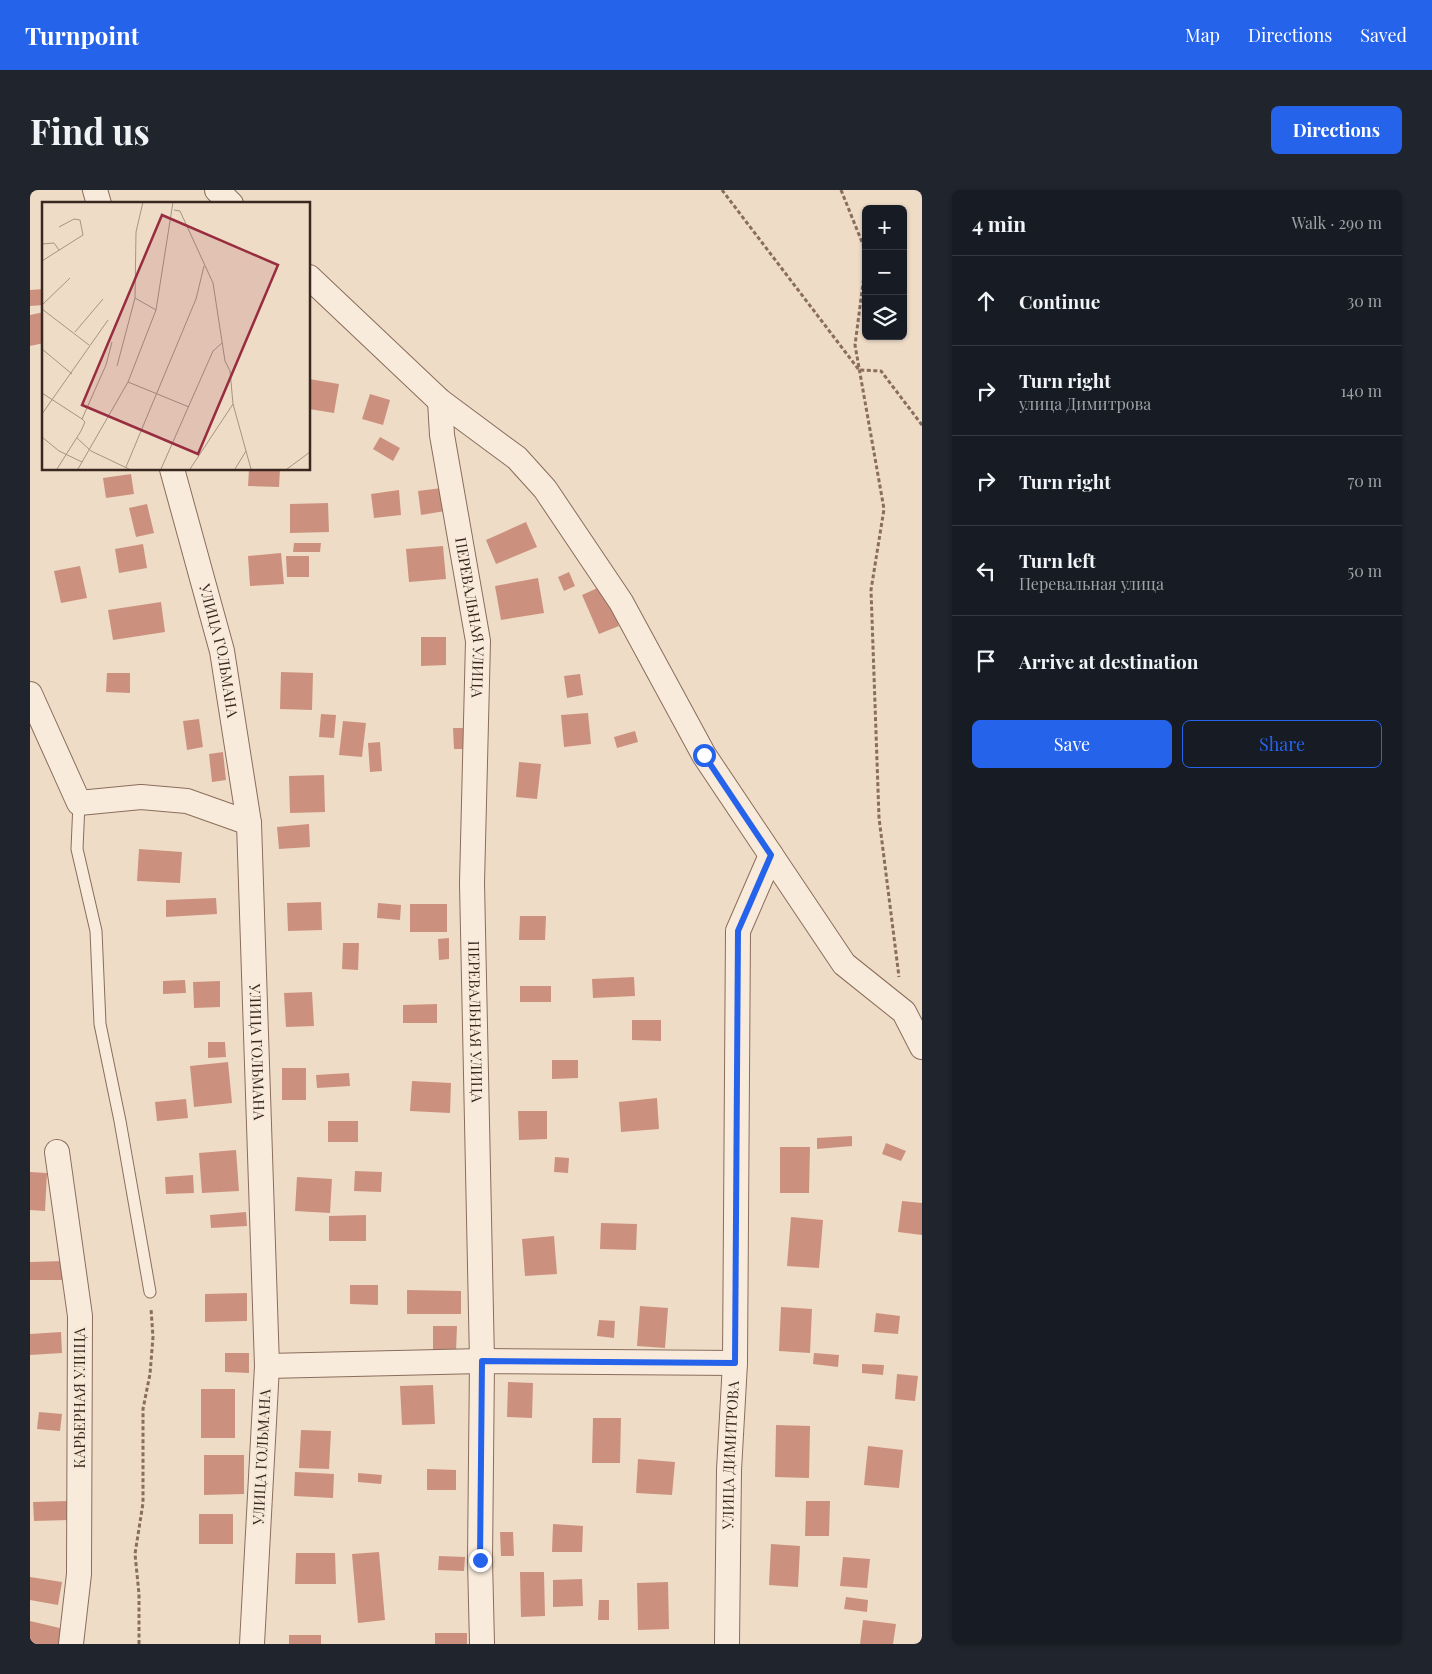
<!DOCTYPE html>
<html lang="en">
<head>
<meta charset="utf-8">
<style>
  :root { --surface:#171b24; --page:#20242c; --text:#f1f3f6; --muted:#9ea1a6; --line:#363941; --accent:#2563eb }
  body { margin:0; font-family:"Playfair Display",serif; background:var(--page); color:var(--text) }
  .controls { position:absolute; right:15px; top:15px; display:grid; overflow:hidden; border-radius:8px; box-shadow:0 1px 4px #0004 }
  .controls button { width:45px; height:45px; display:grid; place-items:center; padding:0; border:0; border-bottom:1px solid var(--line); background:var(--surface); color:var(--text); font:25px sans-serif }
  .stop { position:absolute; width:15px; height:15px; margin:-11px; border:4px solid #2563eb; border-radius:50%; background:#fff }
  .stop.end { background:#2563eb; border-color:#fff; box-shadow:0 1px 5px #0008 }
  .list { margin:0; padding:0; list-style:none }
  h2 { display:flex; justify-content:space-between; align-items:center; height:65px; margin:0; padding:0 20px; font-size:21px }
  h2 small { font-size:16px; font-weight:400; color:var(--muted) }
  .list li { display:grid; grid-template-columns:32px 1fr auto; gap:15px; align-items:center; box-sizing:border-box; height:90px; padding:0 20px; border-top:1px solid var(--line) }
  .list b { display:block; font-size:19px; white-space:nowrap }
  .list p { margin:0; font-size:16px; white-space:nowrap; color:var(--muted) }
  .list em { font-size:16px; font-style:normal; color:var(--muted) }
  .actions { display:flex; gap:10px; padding:15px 20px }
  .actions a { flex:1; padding:11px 0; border:1px solid var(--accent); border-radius:8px; text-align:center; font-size:18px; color:var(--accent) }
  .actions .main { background:var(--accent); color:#fff }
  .icon { flex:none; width:28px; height:28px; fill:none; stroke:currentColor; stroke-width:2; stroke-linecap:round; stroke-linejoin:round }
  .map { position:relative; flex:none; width:892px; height:1454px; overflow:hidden; border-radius:8px }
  header { display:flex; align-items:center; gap:30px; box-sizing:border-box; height:70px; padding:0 25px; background:var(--accent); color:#fff }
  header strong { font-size:24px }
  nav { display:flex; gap:28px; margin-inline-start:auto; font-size:18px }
  .intro { display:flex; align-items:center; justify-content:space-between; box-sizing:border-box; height:120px; padding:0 30px }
  h1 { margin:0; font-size:35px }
  .button { padding:12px 22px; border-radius:8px; background:var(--accent); color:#fff; font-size:18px; font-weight:700 }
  main { display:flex; gap:30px; padding:0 30px }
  aside { flex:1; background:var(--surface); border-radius:8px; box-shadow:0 1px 4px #0004 }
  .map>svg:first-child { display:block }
  .building { fill:#cc917e }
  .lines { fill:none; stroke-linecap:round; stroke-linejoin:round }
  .lane-casing { stroke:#8a6d5c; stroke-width:13 }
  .street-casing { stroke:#8a6d5c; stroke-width:26 }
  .path { stroke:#8a6d5c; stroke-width:3; stroke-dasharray:4 2.5; stroke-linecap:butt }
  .lane { stroke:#f9ebdb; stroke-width:11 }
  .street { stroke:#f9ebdb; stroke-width:24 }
  .route { stroke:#2563eb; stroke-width:6 }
  .labels { text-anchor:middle; stroke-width:5; stroke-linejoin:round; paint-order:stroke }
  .street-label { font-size:15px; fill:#3a2820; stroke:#f5e8d7 }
  .inset-road { fill:none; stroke:#a69484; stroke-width:1 }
  .view { fill:#982d40; fill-opacity:0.15; stroke:#982d40; stroke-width:2.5 }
  .inset-edge { fill:none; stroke:#3a2820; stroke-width:2.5 }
</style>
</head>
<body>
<header>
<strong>Turnpoint</strong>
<nav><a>Map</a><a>Directions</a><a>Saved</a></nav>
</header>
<div class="intro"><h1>Find us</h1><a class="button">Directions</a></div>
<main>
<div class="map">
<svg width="892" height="1454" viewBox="0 0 892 1454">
  <rect width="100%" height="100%" fill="#eedcc7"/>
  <g class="building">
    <path d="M 14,99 L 14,115 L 0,116 L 0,100 Z"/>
    <path d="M 14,122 L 14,153 L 0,156 L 0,125 Z"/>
    <path d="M 279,189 L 309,194 L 304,223 L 279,219 Z"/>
    <path d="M 340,204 L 360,210 L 353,235 L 332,229 Z"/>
    <path d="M 350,247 L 370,258 L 363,271 L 343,259 Z"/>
    <path d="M 219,279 L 250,279 L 249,297 L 218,296 Z"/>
    <path d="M 101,284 L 104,304 L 76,308 L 73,288 Z"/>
    <path d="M 412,298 L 415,321 L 391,325 L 388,301 Z"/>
    <path d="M 369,300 L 371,325 L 344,328 L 341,304 Z"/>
    <path d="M 298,313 L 299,342 L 260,343 L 260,314 Z"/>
    <path d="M 117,314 L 124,343 L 106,347 L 99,318 Z"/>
    <path d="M 496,332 L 507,357 L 466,374 L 456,350 Z"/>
    <path d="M 264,353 L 291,353 L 290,362 L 263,362 Z"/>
    <path d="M 113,354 L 117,378 L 89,383 L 85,359 Z"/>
    <path d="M 413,356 L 416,389 L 379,392 L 376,359 Z"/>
    <path d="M 251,363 L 254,394 L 220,396 L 218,366 Z"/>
    <path d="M 256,366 L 279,366 L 279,387 L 257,387 Z"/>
    <path d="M 50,376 L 57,408 L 31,413 L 24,381 Z"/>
    <path d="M 539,382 L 545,396 L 534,401 L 528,387 Z"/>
    <path d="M 508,388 L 514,423 L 471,430 L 465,396 Z"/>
    <path d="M 572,396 L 589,436 L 569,444 L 552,405 Z"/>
    <path d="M 131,412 L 135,442 L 83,450 L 78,420 Z"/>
    <path d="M 391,447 L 416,447 L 416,475 L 391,476 Z"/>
    <path d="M 251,482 L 283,483 L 282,520 L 250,519 Z"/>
    <path d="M 77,483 L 100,483 L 100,503 L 76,502 Z"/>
    <path d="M 550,484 L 553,505 L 537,508 L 534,486 Z"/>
    <path d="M 558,523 L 561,554 L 534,557 L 531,525 Z"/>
    <path d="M 291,524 L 306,525 L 304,548 L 289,547 Z"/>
    <path d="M 169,529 L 173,557 L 157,560 L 153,531 Z"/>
    <path d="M 313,531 L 336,533 L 332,567 L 309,565 Z"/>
    <path d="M 423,538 L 436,538 L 437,559 L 424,559 Z"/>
    <path d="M 605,541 L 608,552 L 587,558 L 584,547 Z"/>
    <path d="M 350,552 L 352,581 L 340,582 L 338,553 Z"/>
    <path d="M 193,562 L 196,590 L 182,592 L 179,564 Z"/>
    <path d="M 489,572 L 511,574 L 507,609 L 486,607 Z"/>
    <path d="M 294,585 L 295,622 L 260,623 L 259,586 Z"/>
    <path d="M 279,634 L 280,657 L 249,659 L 247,637 Z"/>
    <path d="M 109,659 L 152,662 L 150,693 L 107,691 Z"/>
    <path d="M 186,708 L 187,724 L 136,727 L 136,710 Z"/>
    <path d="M 291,712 L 292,740 L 258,741 L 257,713 Z"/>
    <path d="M 348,713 L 371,715 L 370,730 L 347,728 Z"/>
    <rect x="380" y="714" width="37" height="28"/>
    <path d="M 490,726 L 516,726 L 515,750 L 489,750 Z"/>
    <path d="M 419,748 L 419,769 L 409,770 L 408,749 Z"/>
    <path d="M 313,753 L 329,753 L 328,780 L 312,779 Z"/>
    <path d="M 604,787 L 605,806 L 563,808 L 562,789 Z"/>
    <path d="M 155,790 L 156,803 L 133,804 L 133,791 Z"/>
    <path d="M 190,791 L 190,817 L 164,818 L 163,792 Z"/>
    <rect x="490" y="796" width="31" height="16"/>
    <path d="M 282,802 L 284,836 L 256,837 L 254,803 Z"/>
    <path d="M 407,814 L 407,833 L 373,833 L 373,815 Z"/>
    <path d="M 602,830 L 631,830 L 631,851 L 602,850 Z"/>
    <path d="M 178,852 L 195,852 L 196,867 L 178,868 Z"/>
    <path d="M 522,870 L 548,870 L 548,888 L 522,889 Z"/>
    <path d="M 198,872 L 202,913 L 164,917 L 160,876 Z"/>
    <rect x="252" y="878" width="24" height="32"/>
    <path d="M 319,883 L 320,896 L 287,898 L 286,885 Z"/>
    <path d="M 382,891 L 421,893 L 420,923 L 380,921 Z"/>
    <path d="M 627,908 L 629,939 L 591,942 L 589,912 Z"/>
    <path d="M 156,909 L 158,928 L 127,931 L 125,912 Z"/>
    <path d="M 488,921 L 517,921 L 517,949 L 489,950 Z"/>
    <rect x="298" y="931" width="30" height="21"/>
    <path d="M 822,946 L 822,956 L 787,959 L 787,948 Z"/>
    <path d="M 856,953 L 876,961 L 871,971 L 852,964 Z"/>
    <path d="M 750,957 L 780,957 L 779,1003 L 750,1003 Z"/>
    <path d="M 206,960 L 209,1001 L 172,1003 L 169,963 Z"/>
    <path d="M 525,967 L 539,968 L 538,983 L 524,982 Z"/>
    <path d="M 325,981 L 352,982 L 351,1002 L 324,1001 Z"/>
    <path d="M 0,982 L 17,983 L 15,1021 L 0,1020 Z"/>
    <path d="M 163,985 L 164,1003 L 136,1004 L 135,987 Z"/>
    <path d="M 267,987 L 302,989 L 300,1023 L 265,1021 Z"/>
    <path d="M 872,1011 L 892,1013 L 892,1045 L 868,1042 Z"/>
    <path d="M 216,1022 L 217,1036 L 181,1038 L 180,1025 Z"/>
    <path d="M 336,1025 L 336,1051 L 299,1051 L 299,1026 Z"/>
    <path d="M 761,1027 L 793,1030 L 789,1078 L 757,1076 Z"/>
    <path d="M 571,1033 L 607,1034 L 606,1060 L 570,1059 Z"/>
    <path d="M 524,1046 L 527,1084 L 495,1086 L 492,1049 Z"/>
    <path d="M 34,1071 L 34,1090 L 0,1090 L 0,1072 Z"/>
    <path d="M 320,1095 L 348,1095 L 348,1115 L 320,1114 Z"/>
    <path d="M 377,1100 L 431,1101 L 431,1124 L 377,1124 Z"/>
    <path d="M 217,1103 L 217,1131 L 175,1132 L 175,1104 Z"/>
    <path d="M 610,1116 L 638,1118 L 635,1158 L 607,1156 Z"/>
    <path d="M 751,1117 L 782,1119 L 780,1163 L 749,1161 Z"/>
    <path d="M 846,1123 L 870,1126 L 868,1144 L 844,1142 Z"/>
    <path d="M 569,1130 L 585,1131 L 584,1148 L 567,1146 Z"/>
    <path d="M 403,1136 L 427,1136 L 426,1162 L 403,1161 Z"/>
    <path d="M 31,1142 L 32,1163 L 0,1165 L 0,1144 Z"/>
    <path d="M 195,1163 L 219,1163 L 219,1183 L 195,1182 Z"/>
    <path d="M 784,1163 L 809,1165 L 808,1177 L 783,1174 Z"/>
    <path d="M 832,1174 L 854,1175 L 853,1185 L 832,1183 Z"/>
    <path d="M 867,1184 L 888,1186 L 885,1211 L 865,1209 Z"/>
    <path d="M 478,1192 L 503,1193 L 502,1228 L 477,1227 Z"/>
    <path d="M 403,1195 L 405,1234 L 372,1235 L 370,1196 Z"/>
    <rect x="171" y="1199" width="34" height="49"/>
    <path d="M 9,1222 L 32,1224 L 30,1241 L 7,1239 Z"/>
    <path d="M 563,1228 L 591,1228 L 590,1273 L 562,1273 Z"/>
    <path d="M 746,1235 L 780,1236 L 779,1288 L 745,1287 Z"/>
    <path d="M 271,1240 L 301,1241 L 299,1279 L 269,1278 Z"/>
    <path d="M 838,1256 L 873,1260 L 869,1298 L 834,1295 Z"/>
    <path d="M 174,1265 L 214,1265 L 214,1304 L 174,1305 Z"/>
    <path d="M 608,1269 L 645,1272 L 642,1305 L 606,1303 Z"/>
    <path d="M 397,1279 L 426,1280 L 426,1300 L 397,1300 Z"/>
    <path d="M 265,1282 L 304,1284 L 303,1308 L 264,1306 Z"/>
    <path d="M 328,1283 L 352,1285 L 351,1294 L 328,1292 Z"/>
    <path d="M 38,1311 L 39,1330 L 4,1331 L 3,1312 Z"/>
    <path d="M 776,1311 L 800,1311 L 799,1346 L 775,1346 Z"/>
    <rect x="169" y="1324" width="34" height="30"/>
    <path d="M 523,1334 L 553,1336 L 552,1362 L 522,1362 Z"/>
    <path d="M 470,1342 L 483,1342 L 484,1366 L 471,1366 Z"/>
    <path d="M 741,1354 L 770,1356 L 768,1397 L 739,1395 Z"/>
    <path d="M 349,1362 L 355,1430 L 328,1433 L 322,1364 Z"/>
    <path d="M 266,1363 L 305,1363 L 306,1394 L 265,1394 Z"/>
    <path d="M 409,1366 L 435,1367 L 434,1381 L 408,1380 Z"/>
    <path d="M 813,1367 L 840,1369 L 837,1398 L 810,1396 Z"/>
    <path d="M 490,1382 L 514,1382 L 515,1426 L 491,1427 Z"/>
    <path d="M 0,1387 L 32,1392 L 28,1415 L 0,1410 Z"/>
    <path d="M 552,1389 L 553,1416 L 523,1417 L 523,1390 Z"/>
    <path d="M 638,1392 L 639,1439 L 608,1440 L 607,1393 Z"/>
    <path d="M 816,1407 L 838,1410 L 837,1422 L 814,1419 Z"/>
    <path d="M 569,1410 L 579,1410 L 579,1430 L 568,1430 Z"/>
    <path d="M 833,1430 L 866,1434 L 863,1454 L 830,1454 Z"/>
    <path d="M 0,1431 L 34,1439 L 30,1454 L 0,1454 Z"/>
    <rect x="405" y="1443" width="32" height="11"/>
    <rect x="259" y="1445" width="32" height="9"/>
  </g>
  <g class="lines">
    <g class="lane-casing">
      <path id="lane" d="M 49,613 L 47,659 L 66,741 L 70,834 L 90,931 L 120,1102"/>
    </g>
    <g class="street-casing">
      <g id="street">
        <path d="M 65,0 L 69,14"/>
        <path d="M 187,0 L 201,14"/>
        <path d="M 279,87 L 410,211 L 487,268 L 515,299 L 591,412 L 674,565 L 814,774 L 874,822 L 892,857"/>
        <path id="s1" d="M 410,211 L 412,245 L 448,451 L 442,693 L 452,1171 L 450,1370 L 452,1454"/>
        <path id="s2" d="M 142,279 L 192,461 L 219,633 L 237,1176 L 222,1454"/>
        <path d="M 0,504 L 49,613 L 111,607 L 157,611 L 219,633"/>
        <path d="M 27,962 L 50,1126 L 49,1384 L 41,1454"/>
        <path d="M 237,1176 L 452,1171 L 705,1173"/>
        <path id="s3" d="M 697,1454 L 699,1280 L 705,1173 L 708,741 L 741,665"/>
      </g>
    </g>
    <g class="path">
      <path d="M 692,0 L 829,180 L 851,181 L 892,235"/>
      <path d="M 811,0 L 836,62"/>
      <path d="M 836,70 L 825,155 L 854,319 L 841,400 L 849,628 L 869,787"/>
      <path d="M 109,1454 L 109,1404 L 105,1364 L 113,1313 L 113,1219 L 120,1184 L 123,1147 L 121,1119"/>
    </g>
    <use href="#lane" class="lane"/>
    <use href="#street" class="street"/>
  </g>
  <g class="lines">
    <path class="route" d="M 450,1370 L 452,1171 L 705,1173 L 708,741 L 741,665 L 674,565"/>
  </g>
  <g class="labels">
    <g class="street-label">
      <text dy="5" stroke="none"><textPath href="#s1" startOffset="219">ПЕРЕВАЛЬНАЯ УЛИЦА</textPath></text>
      <text dy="5" stroke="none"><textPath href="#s2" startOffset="188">УЛИЦА ГОЛЬМАНА</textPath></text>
      <text dy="5" stroke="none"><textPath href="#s1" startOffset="624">ПЕРЕВАЛЬНАЯ УЛИЦА</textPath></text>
      <text dy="5" stroke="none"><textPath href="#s2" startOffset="592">УЛИЦА ГОЛЬМАНА</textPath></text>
      <text transform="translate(50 1208) rotate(-90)" y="5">КАРЬЕРНАЯ УЛИЦА</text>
      <text dy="5" stroke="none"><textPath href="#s3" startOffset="189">УЛИЦА ДИМИТРОВА</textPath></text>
      <text transform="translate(232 1267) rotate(-87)" y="5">УЛИЦА ГОЛЬМАНА</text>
    </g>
  </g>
  <g transform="translate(12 12)">
    <rect width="268" height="268" fill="#eedcc7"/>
    <path class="inset-road" d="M 132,8 L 138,9 L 171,81 L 183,159 L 188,169 L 191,202 L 209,267M 0,42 L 12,41 L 17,48M 0,59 L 41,33 L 38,18 L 32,17 L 17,25M 93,96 L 114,108M 0,103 L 28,76M 0,107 L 47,143M 33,130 L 61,97M 0,147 L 30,172M 75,164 L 93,96 L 94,30 L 101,0M 86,180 L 147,205M 0,191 L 40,217M 0,212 L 66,118M 0,235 L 17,249 L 40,260M 35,236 L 49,249 L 87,267M 84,265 L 154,97 L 162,64M 15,267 L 39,229 L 43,220 L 40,217 L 64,163 L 70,140M 36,267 L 86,180 L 114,108 L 131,0M 119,267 L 171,149 L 180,141M 148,267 L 191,202M 193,267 L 204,249M 245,267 L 268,250"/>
    <path class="view" d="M 120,13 L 236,63 L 156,252 L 40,203 Z"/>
    <rect width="268" height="268" class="inset-edge"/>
  </g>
</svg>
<div class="controls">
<button>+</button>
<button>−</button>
<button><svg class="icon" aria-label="layers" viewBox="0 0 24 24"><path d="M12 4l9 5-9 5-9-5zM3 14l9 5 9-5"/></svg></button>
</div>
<div class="stop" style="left:674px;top:565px"></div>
<div class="stop end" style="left:450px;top:1370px"></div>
</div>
<aside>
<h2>4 min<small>Walk · 290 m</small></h2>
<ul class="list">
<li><svg class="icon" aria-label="ahead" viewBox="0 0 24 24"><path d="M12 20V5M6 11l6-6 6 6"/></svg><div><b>Continue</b></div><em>30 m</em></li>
<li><svg class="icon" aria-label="right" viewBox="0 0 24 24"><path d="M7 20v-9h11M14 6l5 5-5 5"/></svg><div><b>Turn right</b><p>улица Димитрова</p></div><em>140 m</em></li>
<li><svg class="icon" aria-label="right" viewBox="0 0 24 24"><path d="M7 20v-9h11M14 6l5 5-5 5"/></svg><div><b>Turn right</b></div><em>70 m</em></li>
<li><svg class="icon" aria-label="left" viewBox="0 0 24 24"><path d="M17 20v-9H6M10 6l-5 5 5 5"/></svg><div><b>Turn left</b><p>Перевальная улица</p></div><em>50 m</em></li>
<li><svg class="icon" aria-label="arrive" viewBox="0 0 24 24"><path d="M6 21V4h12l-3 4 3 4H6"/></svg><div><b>Arrive at destination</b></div></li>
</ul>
<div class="actions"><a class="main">Save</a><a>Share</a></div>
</aside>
</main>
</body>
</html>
